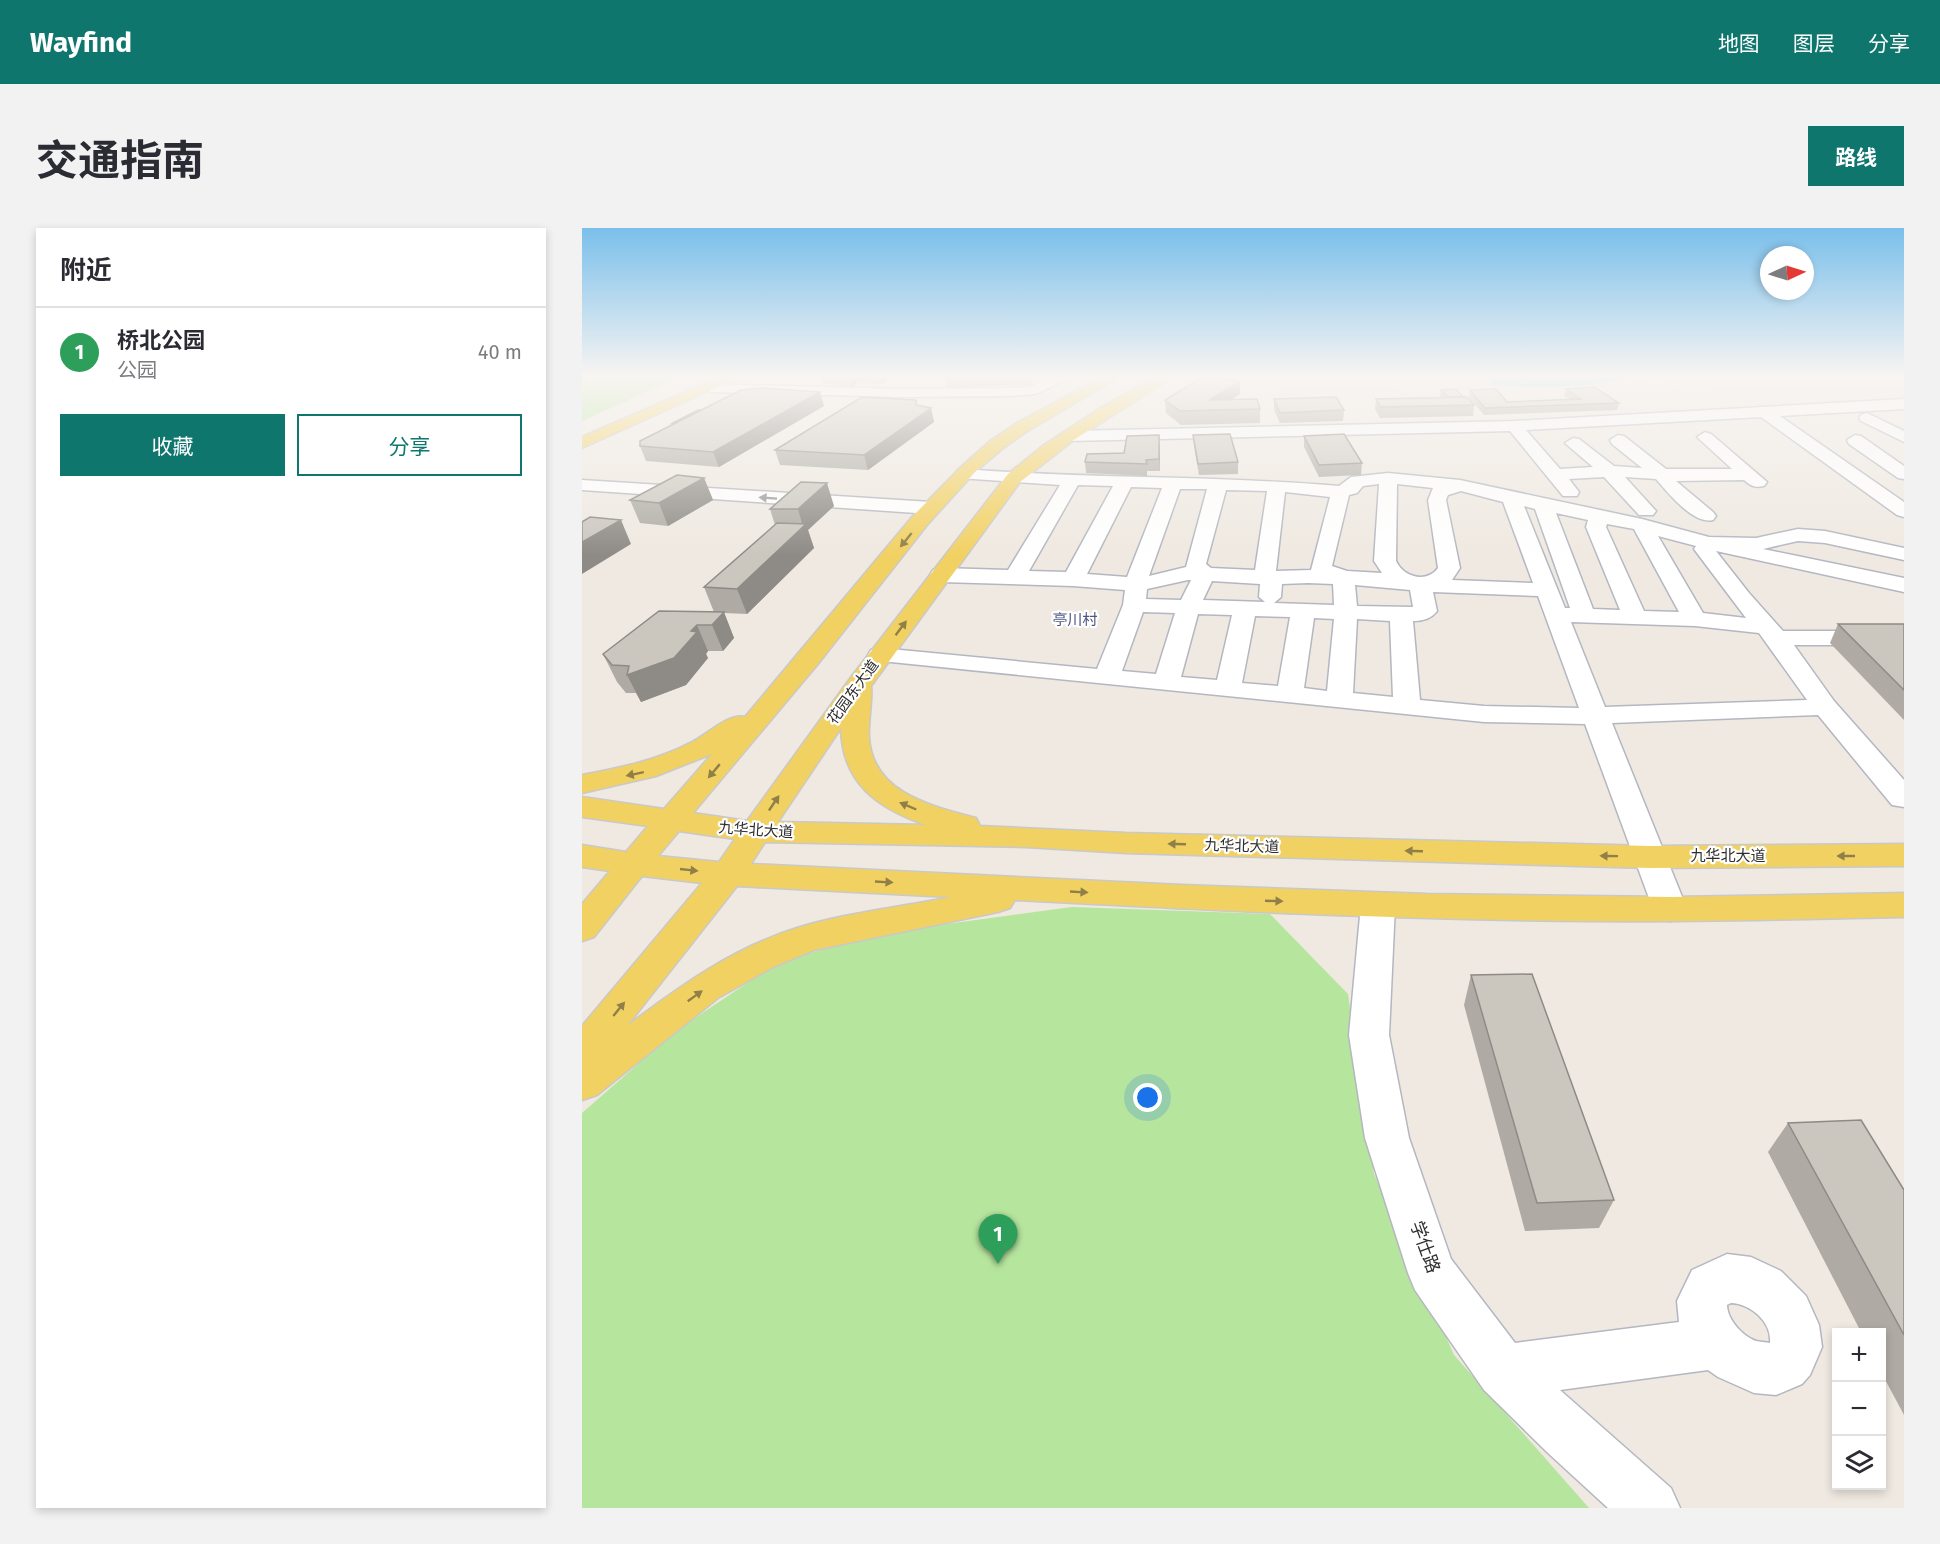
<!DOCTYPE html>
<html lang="zh">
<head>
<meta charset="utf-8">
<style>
  :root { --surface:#fff; --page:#f2f2f3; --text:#2b2b33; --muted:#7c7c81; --line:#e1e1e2; --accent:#0f766e }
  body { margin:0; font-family:"Fira Sans","Noto Sans SC",sans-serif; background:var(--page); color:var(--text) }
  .controls { position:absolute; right:18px; bottom:18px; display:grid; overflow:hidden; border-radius:0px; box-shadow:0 3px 9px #0003 }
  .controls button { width:54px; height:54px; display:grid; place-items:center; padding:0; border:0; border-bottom:2px solid var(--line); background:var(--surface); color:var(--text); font:30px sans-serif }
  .compass { position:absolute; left:1178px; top:18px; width:54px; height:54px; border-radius:50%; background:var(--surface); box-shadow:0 3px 9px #0003; rotate:86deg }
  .you { position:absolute; left:566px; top:870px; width:21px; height:21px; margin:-15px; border:4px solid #fff; border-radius:50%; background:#1a73e8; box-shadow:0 0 0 9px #1a73e833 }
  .badge { display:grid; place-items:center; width:39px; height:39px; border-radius:50%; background:var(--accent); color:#fff; font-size:20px; font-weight:700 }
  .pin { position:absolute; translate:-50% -50px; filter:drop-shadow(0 2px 3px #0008) }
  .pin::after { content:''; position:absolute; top:32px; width:21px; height:18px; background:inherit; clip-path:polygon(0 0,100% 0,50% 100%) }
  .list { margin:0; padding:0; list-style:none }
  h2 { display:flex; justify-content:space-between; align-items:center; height:78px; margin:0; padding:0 24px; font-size:26px }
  h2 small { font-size:20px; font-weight:400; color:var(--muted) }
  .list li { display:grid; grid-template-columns:39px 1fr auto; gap:18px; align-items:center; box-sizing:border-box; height:90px; padding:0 24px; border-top:2px solid var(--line) }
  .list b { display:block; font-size:22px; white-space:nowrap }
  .list p { margin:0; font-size:20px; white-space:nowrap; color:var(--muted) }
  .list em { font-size:20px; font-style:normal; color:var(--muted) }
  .actions { display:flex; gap:12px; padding:18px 24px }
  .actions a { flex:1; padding:14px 0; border:2px solid var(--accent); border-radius:0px; text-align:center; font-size:21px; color:var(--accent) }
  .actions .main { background:var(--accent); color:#fff }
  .icon { flex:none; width:33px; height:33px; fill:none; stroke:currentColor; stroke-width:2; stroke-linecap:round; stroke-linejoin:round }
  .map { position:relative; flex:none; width:1322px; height:1280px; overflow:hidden; border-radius:0px }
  header { display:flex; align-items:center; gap:36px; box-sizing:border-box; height:84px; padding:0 30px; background:var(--accent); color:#fff }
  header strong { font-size:28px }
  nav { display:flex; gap:33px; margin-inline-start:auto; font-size:21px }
  .intro { display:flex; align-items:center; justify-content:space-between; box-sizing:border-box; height:144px; padding:0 36px }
  h1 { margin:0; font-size:42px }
  .button { padding:15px 27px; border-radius:0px; background:var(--accent); color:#fff; font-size:21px; font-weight:700 }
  main { display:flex; gap:36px; padding:0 36px }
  aside { flex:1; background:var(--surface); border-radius:0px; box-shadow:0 3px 9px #0003 }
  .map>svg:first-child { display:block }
  .industrial { fill:#e3e1e8 }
  .green { fill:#b6e59e }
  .water { fill:#75cff0 }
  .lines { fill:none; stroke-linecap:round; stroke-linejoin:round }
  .minor-casing { stroke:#b4b7c1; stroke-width:3 }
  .major-casing { stroke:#c9c9c9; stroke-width:3 }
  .minor { fill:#fff; fill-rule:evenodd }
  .major { fill:#f2d163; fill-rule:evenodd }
  .wall { fill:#afaba4 }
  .shaded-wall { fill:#8e8b86 }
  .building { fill:#cbc7bf; stroke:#8e8b86; stroke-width:1.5 }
  .oneway { fill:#969696 }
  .oneway2 { fill:#908048 }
  .labels { text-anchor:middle; stroke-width:4.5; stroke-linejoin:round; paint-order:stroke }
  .far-quarter-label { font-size:15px; fill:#4d5680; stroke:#fff }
  .street-label { font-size:15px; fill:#2e2e2e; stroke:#fff }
  .near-street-label { font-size:18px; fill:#2e2e2e; stroke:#fff }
</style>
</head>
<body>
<header>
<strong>Wayfind</strong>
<nav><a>地图</a><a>图层</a><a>分享</a></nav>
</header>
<div class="intro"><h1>交通指南</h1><a class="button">路线</a></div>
<main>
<aside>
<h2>附近<small></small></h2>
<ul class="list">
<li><span class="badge" style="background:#2e9e5b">1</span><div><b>桥北公园</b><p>公园</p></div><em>40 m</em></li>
</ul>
<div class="actions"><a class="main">收藏</a><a>分享</a></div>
</aside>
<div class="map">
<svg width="1322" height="1280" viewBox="0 0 1322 1280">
  <rect width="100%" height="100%" fill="#efe9e1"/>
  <path class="industrial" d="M 665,148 L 1322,148 L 1322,164 L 1161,171 L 1078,152 L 964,163 L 908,161 L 705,167 L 661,155 Z"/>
  <g class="green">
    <path d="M 0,148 L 100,148 L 0,193 Z"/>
    <path d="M 490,679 L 688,686 L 766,766 L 792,946 L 872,1127 L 1007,1280 L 0,1280 L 0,885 L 95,802 L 195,735 L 291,706 Z"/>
  </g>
  <path class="water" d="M 904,148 L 1048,148 C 1021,161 943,159 911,157 Z"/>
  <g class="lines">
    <g class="minor-casing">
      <g id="minor">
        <path d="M 471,148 L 491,148 L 454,166 L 428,168 L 320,169 L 129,164 L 122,160 L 129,156 L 320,161 L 428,160 L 447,159 Z"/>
        <path d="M 1322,171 L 1322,181 L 1198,188 L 1322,274 L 1322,289 L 1315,287 L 1179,189 L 944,202 L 978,241 L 1011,239 L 983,215 L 991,210 L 997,211 L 1032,238 L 1060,240 L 1030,216 L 1028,212 L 1036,207 L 1042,208 L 1084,241 L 1150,241 L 1115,209 L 1123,204 L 1129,206 L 1185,254 L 1182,258 C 1173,260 1169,258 1162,252 L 1094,253 L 1131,284 L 1134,288 L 1131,292 C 1112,297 1086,265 1074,251 L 1043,249 L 1074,283 L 1071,287 L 1057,287 L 1022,249 L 987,251 L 997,264 L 995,268 L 981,268 L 928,203 L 486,213 L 478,208 L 486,203 L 932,193 Z"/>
        <path d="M 1285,185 L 1322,203 L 1322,214 L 1279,193 L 1277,190 L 1279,187 Z"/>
        <path d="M 1273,207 L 1279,208 L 1322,238 L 1322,251 L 1316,250 L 1267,216 L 1265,212 Z"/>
        <path d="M 382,241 C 507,251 632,247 757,258 L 769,249 L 806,245 L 878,252 L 1060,291 L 1127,309 L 1174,310 L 1216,301 L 1243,303 L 1322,320 L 1322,332 L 1243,315 L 1216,313 L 1181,321 L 1322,350 L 1322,364 L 1134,323 L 1167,365 L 1201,403 L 1322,403 L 1322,417 L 1212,417 L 1252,473 L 1322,552 L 1322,579 L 1310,577 L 1236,487 L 1030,495 L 1105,681 L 1100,690 L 1088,693 L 1076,690 L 1071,681 L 1003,496 L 902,494 L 289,432 L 286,427 L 289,422 L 298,420 L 515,441 L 541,377 L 543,362 L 491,358 L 359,354 L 351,352 L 348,347 L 351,342 L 359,340 L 426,342 L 478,257 L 376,250 L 373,246 L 376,242 ZM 797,256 L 792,333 L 800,345 L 765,343 L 750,338 L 767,267 L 775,265 L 781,258 ZM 815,256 L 851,260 L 846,272 L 856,340 C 845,355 822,350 814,333 ZM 496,257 L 531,258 L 484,344 L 447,343 ZM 549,259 L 580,260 L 545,349 L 505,346 ZM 598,261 L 625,261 L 604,339 L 567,348 ZM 644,262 L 685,263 L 673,342 L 629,340 L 624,336 ZM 879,263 L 921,274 L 951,355 L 870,352 L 878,340 L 864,272 L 866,267 ZM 703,264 L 748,269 L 729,342 L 694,343 ZM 942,278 L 953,281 L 988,380 L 983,380 ZM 974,285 L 1006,292 L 1004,299 L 1038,382 L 1011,381 ZM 1025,296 L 1052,301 L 1097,384 L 1062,383 L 1024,299 ZM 1076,308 L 1114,318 L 1112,321 L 1115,325 L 1164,390 L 1121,385 ZM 606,352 L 609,352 L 599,372 L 564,371 L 565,361 ZM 630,353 L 678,356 L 677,369 L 683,374 L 621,372 ZM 726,355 L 751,356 L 752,377 L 692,375 L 699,369 L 700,356 ZM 773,357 L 828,362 L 831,379 L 775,378 ZM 851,364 L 956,368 L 997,480 L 902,478 L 838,472 L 831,393 C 840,393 849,391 855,383 ZM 561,384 L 593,385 L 574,446 L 540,443 ZM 616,386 L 650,387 L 635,452 L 599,449 ZM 673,388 L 708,389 L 696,458 L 660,455 ZM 732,390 L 752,391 L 745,463 L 722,460 ZM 775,391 L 808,393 L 811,469 L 771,465 ZM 989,394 L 1113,398 L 1177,405 L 1225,472 L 1023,479 Z"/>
        <path d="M 0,252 L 349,274 L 356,276 L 359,280 L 356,284 L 349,286 L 0,262 Z"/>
        <path d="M 796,665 L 808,669 L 813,677 L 807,807 L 827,910 L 869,1031 L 933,1115 L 1097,1094 L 1095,1073 L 1110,1042 L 1145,1026 L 1169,1029 L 1199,1043 L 1224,1068 L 1237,1097 L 1240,1119 L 1228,1147 L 1220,1156 L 1194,1167 L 1172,1165 L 1136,1149 L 1126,1142 L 978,1162 L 1089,1260 L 1098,1280 L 1026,1280 L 966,1225 L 902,1162 L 833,1062 L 826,1045 L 783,910 L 767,807 L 779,677 L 784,669 ZM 1149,1075 C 1169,1076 1190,1094 1188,1115 C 1184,1114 1178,1114 1174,1113 C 1160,1108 1145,1091 1145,1077 Z"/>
      </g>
    </g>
    <g class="major-casing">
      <g id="major">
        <path d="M 140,148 L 160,148 L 0,220 L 0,209 Z"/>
        <path d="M 521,148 L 539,148 L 447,202 L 420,221 L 393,244 L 345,297 L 235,437 L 111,585 L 165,593 L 270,448 L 426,246 L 462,217 L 520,179 L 575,148 L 593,148 L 493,211 L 438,254 L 289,458 C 291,467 286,495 287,509 C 290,565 349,578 394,590 L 398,598 L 544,605 L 1068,618 L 1322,616 L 1322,638 L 1068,640 L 544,625 L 444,619 L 183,614 L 169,636 L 600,657 L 845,666 L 1089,669 L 1322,665 L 1322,689 C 1218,691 1113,694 1009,693 C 817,692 625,682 433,672 L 428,680 L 416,684 L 232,722 L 191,739 L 136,770 L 15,867 L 0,872 L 0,798 L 120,655 L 60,648 L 12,709 L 0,713 L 0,676 L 28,643 L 0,639 L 0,617 L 44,624 L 66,598 L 0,589 L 0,569 L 82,581 L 130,526 L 74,548 L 0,565 L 0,547 C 38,540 76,532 110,514 C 125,507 146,485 163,489 L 331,288 L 381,237 L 408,213 L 435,195 ZM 259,500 C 260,556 296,580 344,597 L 196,594 ZM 97,603 L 153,611 L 137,634 L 76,628 ZM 155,658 L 369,669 C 320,679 263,685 215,700 C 151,720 98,758 45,798 Z"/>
      </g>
    </g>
    <use href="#minor" class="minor"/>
    <use href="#major" class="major"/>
  </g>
  <g class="wall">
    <path d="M 239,148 L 310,148 L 300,156 L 275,155 L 269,159 L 241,155 Z"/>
    <path d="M 363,148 L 451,148 L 448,157 L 364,159 Z"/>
    <path d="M 984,161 L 1037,175 L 1035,182 L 902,187 L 887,169 L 888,162 L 925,174 L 988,171 L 982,168 Z"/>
    <path d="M 859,162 L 881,169 L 892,177 L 891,188 L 798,190 L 793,181 L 794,171 L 859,169 L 858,168 Z"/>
    <path d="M 658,166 L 650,171 L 678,181 L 678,195 L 599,197 L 584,185 L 583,172 Z"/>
    <path d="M 692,171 L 762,182 L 761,193 L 698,195 L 692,182 Z"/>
    <path d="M 334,172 L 335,177 L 349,180 L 352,194 L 286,242 L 198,237 L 193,222 Z"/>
    <path d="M 242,178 L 137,239 L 64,233 L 58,218 L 89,197 L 89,196 Z"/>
    <path d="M 577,207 L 578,243 L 565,243 L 565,248 L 504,245 L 503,234 L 542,225 Z"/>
    <path d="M 611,207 L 656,234 L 656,246 L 617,247 L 612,218 Z"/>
    <path d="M 722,208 L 780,235 L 779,247 L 737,249 L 722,219 Z"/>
    <path d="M 122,250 L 131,272 L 86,298 L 58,295 L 48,272 Z"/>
    <path d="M 252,278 L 226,302 L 232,320 L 165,386 L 142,385 L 152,410 L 141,423 L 126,423 L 124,426 L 126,430 L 104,457 L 59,474 L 54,465 L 44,465 L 35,454 L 21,426 L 132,384 L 122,359 L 193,297 L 188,281 Z"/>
    <path d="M 1256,396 L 1322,396 L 1322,492 L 1248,415 Z"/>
    <path d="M 889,747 L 1032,972 L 1017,1000 L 943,1003 L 882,777 Z"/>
    <path d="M 1206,895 L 1322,962 L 1322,1187 L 1299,1144 L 1299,1104 L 1279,1104 L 1186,924 Z"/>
  </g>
  <g class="shaded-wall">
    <path d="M 267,148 L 273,148 L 275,155 L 269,159 Z"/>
    <path d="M 298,148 L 310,148 L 300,156 Z"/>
    <path d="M 447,148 L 451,148 L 448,157 Z"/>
    <path d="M 658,153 L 658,166 L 633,182 L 628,172 Z"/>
    <path d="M 238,164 L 242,178 L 137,239 L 131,224 Z"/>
    <path d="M 334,172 L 337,186 L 349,180 L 352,194 L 286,242 L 282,227 Z"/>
    <path d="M 577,207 L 578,218 L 578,243 L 577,231 Z"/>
    <path d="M 122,250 L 131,272 L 86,298 L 77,275 Z"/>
    <path d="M 245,255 L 252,278 L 226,302 L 232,320 L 165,386 L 155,361 L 221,299 L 216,281 Z"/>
    <path d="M 39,292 L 49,316 L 0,346 L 0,314 Z"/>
    <path d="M 142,384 L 152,410 L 141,423 L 130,397 Z"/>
    <path d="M 115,397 L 126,423 L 124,426 L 126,430 L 104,457 L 59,474 L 45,447 Z"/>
  </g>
  <g class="building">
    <path d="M 363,148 L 399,148 L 362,149 Z"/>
    <path d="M 622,148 L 658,153 L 628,172 L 675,171 L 678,181 L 598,183 L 583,172 Z"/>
    <path d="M 1012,159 L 1037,175 L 903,180 L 888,162 L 914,161 L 925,174 L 999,171 L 984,161 Z"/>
    <path d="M 179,160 L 238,164 L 131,224 L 58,218 L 58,213 L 159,162 Z"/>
    <path d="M 874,161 L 881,169 L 866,169 L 859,162 Z"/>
    <path d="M 280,169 L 334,172 L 334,177 L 349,180 L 282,227 L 193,222 Z"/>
    <path d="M 754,169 L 762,182 L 698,185 L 692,171 Z"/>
    <path d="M 885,169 L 892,177 L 799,179 L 794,171 Z"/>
    <path d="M 116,182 L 119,182 L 91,196 L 89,196 Z"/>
    <path d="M 648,206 L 656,234 L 616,236 L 611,207 Z"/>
    <path d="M 762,206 L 780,235 L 737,237 L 722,208 Z"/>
    <path d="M 577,207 L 577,231 L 564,232 L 565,236 L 503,234 L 505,226 L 542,225 L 545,208 Z"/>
    <path d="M 95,247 L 122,250 L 77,275 L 48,272 Z"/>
    <path d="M 219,254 L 245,255 L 216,281 L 188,281 Z"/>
    <path d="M 8,289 L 39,292 L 0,314 L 0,294 Z"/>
    <path d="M 195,295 L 224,296 L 155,361 L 122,359 Z"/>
    <path d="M 77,383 L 142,384 L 130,397 L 115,397 L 109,403 L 115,404 L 92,430 L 45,447 L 47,438 L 30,437 L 21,426 Z"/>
    <path d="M 1256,396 L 1322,396 L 1322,462 Z"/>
    <path d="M 950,746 L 1032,972 L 955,975 L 889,747 Z"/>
    <path d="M 1279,892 L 1322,962 L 1322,1107 L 1206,895 Z"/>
  </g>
  <defs><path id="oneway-solid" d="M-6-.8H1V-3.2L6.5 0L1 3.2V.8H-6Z" transform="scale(1.5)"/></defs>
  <use class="oneway" href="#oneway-solid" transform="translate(186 270) rotate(-176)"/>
  <g class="oneway2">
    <use href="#oneway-solid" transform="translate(324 312) rotate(129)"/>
    <use href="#oneway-solid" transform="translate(319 400) rotate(-53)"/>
    <use href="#oneway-solid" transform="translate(132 543) rotate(130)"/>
    <use href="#oneway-solid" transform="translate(53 546) rotate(168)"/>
    <use href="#oneway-solid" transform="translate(192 575) rotate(-56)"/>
    <use href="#oneway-solid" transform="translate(326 578) rotate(-157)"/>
    <use href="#oneway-solid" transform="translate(595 616) rotate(-178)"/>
    <use href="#oneway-solid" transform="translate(832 623) rotate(-178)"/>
    <use href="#oneway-solid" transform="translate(1027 628) rotate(-179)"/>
    <use href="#oneway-solid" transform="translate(1264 628) rotate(180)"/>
    <use href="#oneway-solid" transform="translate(107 642) rotate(6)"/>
    <use href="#oneway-solid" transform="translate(302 654) rotate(3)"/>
    <use href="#oneway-solid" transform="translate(497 664) rotate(3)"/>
    <use href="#oneway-solid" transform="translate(692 673) rotate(2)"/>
    <use href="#oneway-solid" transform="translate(113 768) rotate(-36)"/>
    <use href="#oneway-solid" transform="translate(37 781) rotate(-51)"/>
  </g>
  <linearGradient id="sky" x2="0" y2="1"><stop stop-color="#7abfeb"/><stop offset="0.45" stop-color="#f8f5f2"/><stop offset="1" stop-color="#f8f5f2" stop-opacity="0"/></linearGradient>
  <rect width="1322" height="328" fill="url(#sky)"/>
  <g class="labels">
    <g class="far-quarter-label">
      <text x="493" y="397">亭川村</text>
    </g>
    <g class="street-label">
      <text transform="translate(271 464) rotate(-54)" y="5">花园东大道</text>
      <text transform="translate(174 602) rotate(4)" y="5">九华北大道</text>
      <text transform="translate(660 618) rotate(2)" y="5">九华北大道</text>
      <text x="1146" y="633">九华北大道</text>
    </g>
    <g class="near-street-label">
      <text transform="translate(843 1019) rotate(70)" y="6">学仕路</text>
    </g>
  </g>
</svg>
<div class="controls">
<button>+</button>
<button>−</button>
<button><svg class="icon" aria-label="layers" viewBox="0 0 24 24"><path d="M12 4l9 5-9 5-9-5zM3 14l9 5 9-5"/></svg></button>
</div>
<svg class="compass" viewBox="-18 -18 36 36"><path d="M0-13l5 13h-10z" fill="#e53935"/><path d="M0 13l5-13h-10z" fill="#7c7c81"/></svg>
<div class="you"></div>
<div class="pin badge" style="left:416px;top:1036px;background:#2e9e5b">1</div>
</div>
</main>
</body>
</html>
